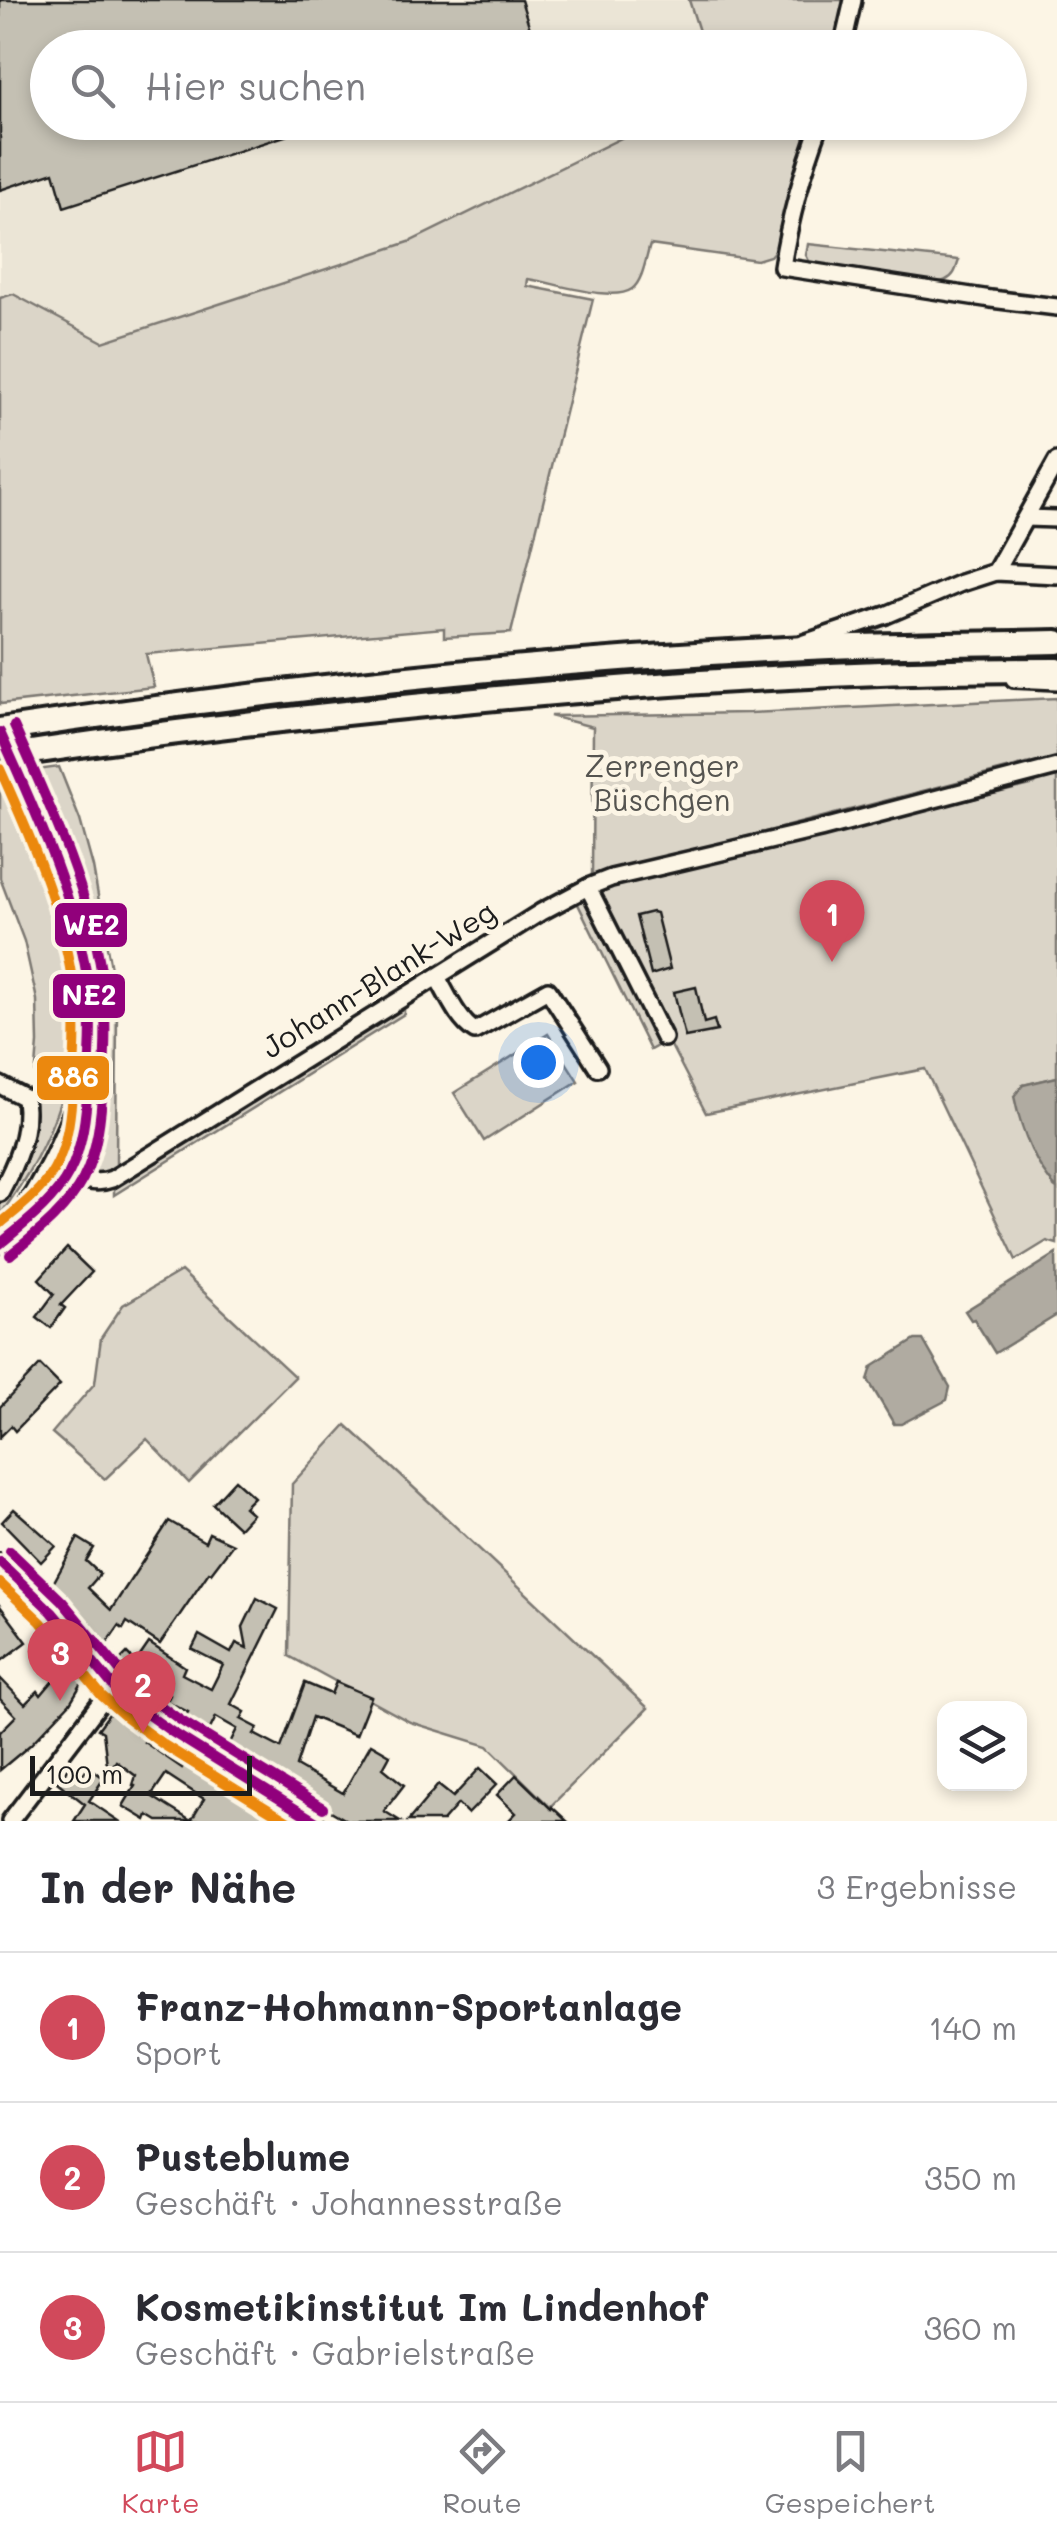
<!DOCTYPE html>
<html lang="de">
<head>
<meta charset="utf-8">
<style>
  :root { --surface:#fff; --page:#f7f7f7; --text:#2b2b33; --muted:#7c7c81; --line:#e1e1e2; --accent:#d1495b }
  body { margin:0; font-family:Mali,sans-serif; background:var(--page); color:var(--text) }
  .controls { position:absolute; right:30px; bottom:30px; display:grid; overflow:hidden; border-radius:20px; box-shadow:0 5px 15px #0003 }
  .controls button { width:90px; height:90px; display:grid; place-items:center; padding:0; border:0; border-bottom:2px solid var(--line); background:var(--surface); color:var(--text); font:50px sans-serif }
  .scale { position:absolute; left:30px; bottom:25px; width:222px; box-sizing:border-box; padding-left:10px; border:5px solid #1c1c1c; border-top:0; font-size:28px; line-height:35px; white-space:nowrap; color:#1c1c1c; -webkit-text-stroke:8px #fcf5e5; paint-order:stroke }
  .you { position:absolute; left:538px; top:1062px; width:35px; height:35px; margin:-25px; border:8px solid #fff; border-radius:50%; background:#1a73e8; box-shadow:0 0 0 15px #1a73e833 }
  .badge { display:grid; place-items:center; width:65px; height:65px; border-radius:50%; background:var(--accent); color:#fff; font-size:32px; font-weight:700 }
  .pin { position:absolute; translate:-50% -82px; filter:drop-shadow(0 2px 5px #0008) }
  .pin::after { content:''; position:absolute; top:52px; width:35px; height:30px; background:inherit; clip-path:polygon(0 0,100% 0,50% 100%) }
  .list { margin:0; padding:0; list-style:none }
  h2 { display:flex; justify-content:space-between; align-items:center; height:130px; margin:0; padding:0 40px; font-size:42px }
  h2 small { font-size:32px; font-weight:400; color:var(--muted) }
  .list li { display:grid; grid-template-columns:65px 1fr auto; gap:30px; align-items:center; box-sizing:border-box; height:150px; padding:0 40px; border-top:2px solid var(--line) }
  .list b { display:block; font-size:38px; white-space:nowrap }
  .list p { margin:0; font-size:32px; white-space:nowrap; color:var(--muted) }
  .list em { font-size:32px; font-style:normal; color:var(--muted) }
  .icon { flex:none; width:55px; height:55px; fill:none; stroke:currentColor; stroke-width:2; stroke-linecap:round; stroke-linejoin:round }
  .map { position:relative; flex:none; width:1057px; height:1821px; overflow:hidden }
  .search { position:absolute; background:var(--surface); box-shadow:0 5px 15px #0003; left:30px; right:30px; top:30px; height:110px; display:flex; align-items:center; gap:25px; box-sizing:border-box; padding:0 35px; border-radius:55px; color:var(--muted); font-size:38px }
  .sheet { height:580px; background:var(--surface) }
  nav { display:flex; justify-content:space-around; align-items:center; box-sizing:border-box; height:140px; border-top:2px solid var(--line); background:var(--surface); font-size:28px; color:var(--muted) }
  nav a { display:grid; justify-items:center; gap:5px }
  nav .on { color:var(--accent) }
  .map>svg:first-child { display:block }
  .built { fill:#ebe5d6 }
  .green { fill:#dbd5c8; stroke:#7c7872; stroke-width:2.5 }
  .water { fill:#b0aba1; stroke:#75726c; stroke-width:2.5 }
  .building { fill:#c4c0b3; stroke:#1c1c1c; stroke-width:2.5; fill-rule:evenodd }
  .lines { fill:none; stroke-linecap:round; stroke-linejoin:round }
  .minor-casing { stroke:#1c1c1c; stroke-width:22 }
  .highway-casing { stroke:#1c1c1c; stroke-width:30 }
  .minor { stroke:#fcf5e5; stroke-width:15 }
  .highway { stroke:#fcf5e5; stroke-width:22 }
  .minor-bridge-casing { stroke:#1c1c1c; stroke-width:22; stroke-linecap:butt }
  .minor-bridge { stroke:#fcf5e5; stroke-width:15 }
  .bus-1-casing { stroke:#fcf5e5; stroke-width:18 }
  .bus-2-casing { stroke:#fcf5e5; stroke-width:18 }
  .bus-3-casing { stroke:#fcf5e5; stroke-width:18 }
  .bus-1 { stroke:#91007b; stroke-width:10 }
  .bus-2 { stroke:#eb880e; stroke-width:10 }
  .bus-3 { stroke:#91007b; stroke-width:10 }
  .labels { text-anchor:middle; stroke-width:10; stroke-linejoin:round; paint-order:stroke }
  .park-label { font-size:30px; fill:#555450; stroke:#fcf5e5 }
  .street-label { font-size:30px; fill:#1c1c1c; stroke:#fcf5e5 }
  .line-badge { stroke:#fcf5e5; stroke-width:4 }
  .badge-label { font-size:28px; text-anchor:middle; font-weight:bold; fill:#fff }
</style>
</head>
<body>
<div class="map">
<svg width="1057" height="1821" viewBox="0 0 1057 1821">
  <rect width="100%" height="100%" fill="#fcf5e5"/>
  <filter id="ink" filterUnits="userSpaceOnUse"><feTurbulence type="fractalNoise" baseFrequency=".01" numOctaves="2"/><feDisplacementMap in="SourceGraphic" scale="20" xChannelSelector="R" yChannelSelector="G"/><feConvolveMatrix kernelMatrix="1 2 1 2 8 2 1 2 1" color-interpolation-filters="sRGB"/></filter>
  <g filter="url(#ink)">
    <path class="built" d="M 0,0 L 754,0 L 735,47 L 48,48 L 48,122 L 652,123 L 409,242 L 103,342 L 13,294 L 0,298 Z"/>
    <g class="green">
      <path d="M 689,0 L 847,0 L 836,48 L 704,47 Z"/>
      <path d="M 652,123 L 813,123 L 794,176 L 777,248 L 770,256 L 757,260 L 650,245 C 646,257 643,281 632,289 C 612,303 552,282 528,279 L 527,286 L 593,299 L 511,633 L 444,637 L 444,628 L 146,654 L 154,687 L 0,704 L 0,298 L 13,294 L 103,342 L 409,242 Z"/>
      <path d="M 808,244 L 959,260 C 956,269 955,276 946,280 C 924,291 839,270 811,265 L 806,255 Z"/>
      <path d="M 1057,698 L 1057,1077 L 1023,1085 L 1054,1187 L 1057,1189 L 1057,1244 L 1047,1241 L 1016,1260 L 925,1069 L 706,1113 L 668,1040 L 650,1050 L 576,900 L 598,898 L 609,886 L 1035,784 L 1030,763 L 592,877 L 593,727 L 550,716 L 750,713 Z"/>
      <path d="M 59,767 L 80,820 L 93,867 L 117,1004 L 116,1165 L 103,1173 C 96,1172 87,1171 84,1163 C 82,1157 99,1066 100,1049 C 104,962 71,886 41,806 C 37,795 34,783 29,771 Z"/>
      <path d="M 0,787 C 70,950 117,1057 0,1215 L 0,1201 L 31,1130 L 38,1043 L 37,1000 L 24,941 L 0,878 Z"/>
      <path d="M 18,794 C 52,875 104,994 78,1084 C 75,1096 68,1108 63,1119 C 99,998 60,907 13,795 Z"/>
      <path d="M 404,1004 L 404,1014 L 114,1195 L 114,1187 L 117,1182 Z"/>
      <path d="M 548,1034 L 578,1081 L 484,1141 L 454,1093 Z"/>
      <path d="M 181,1271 L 295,1377 L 189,1483 L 147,1439 L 105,1479 L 52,1433 L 95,1383 L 101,1338 L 123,1305 Z"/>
      <path d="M 346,1425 L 440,1512 L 648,1708 L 550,1807 L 488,1746 L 410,1722 L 289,1656 L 292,1484 Z"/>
    </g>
    <g class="water">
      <path d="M 1057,1077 L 1057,1189 C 1034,1164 1021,1130 1014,1096 L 1023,1085 Z"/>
      <path d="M 1056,1254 L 1057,1315 L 995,1353 L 974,1319 L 971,1320 L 965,1311 Z"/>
      <path d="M 915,1340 L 923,1340 L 950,1387 L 947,1400 L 901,1424 L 894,1424 L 868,1380 L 872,1367 Z"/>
    </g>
    <g class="building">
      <path d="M 0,0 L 521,0 L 536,48 L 48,48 L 48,122 L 319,122 L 319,125 L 64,207 L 54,172 L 0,190 Z"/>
      <path d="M 652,912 L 656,913 L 670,969 L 651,975 L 636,916 Z"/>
      <path d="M 696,987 L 704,1023 L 714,1020 L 717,1031 L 685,1037 L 674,992 Z"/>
      <path d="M 67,1248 L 92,1272 L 61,1305 L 65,1308 L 51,1328 L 37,1317 L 54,1294 L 39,1279 Z"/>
      <path d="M 40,1365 L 60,1385 L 15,1431 L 11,1426 L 0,1437 L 0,1407 Z"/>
      <path d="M 235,1480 L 254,1497 L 244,1507 L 252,1514 L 239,1528 L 213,1504 Z"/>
      <path d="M 14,1509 L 56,1546 L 41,1562 L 2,1522 Z"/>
      <path d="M 169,1521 L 205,1542 L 209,1533 L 233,1544 L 211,1573 L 209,1572 L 160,1644 L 127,1622 L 123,1629 L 119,1626 L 106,1645 L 50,1589 L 78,1538 L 94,1548 L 86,1561 L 100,1574 L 88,1588 L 111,1610 Z"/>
      <path d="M 257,1598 L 278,1609 L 231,1704 L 245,1712 L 241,1719 L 258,1728 L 254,1734 L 281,1748 L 305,1683 L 331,1694 L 336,1682 L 371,1697 L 356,1735 L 312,1717 L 296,1766 L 343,1793 L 371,1744 L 390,1755 L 383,1768 L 404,1785 L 384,1811 L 400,1821 L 348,1821 L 286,1785 L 284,1788 L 265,1777 L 268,1771 L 227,1749 L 237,1729 L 216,1717 L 210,1729 L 185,1717 L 188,1712 L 167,1701 L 170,1695 L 142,1674 L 131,1682 L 117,1668 L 117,1663 L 127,1653 L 136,1662 L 149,1643 L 185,1667 L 182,1674 L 211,1689 L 223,1665 L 192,1649 L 199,1635 L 231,1653 L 236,1643 L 247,1648 L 243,1627 Z"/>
      <path d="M 0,1606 L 27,1642 L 0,1662 Z"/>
      <path d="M 57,1636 L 72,1654 L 69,1657 L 88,1673 L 70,1703 L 30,1745 L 0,1770 L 0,1732 L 16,1716 L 0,1699 L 0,1678 L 25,1704 L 38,1691 L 41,1695 L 57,1676 L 37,1656 Z"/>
      <path d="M 115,1706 L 151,1733 L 144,1742 L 182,1768 L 188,1759 L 233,1787 L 235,1785 L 254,1796 L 251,1801 L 285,1821 L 158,1821 L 148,1815 L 146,1820 L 123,1806 L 135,1786 L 133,1785 L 136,1776 L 116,1761 L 108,1773 L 103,1732 L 98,1729 ZM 166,1774 L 204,1799 L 191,1821 L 151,1796 Z"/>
      <path d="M 70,1765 L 83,1774 L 88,1767 L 104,1778 L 89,1801 L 119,1821 L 74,1821 L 85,1804 L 57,1782 Z"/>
      <path d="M 480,1768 L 497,1784 L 468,1814 L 458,1804 L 443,1821 L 408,1821 L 438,1785 L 453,1797 Z"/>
      <path d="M 516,1775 L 551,1809 L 552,1807 L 567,1821 L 508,1821 L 516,1813 L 497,1795 Z"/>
    </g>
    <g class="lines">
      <g class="minor-casing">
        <g id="minor">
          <path d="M 842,48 L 853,0"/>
          <path d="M 821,122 C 803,170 790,216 782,267 L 991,299 L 1057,307"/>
          <path d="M 1026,518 L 1057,519"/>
          <path d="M 995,572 L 1057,461"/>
          <path d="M 804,643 L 886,615 L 961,583 L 995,572 L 1057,575"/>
          <path d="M 1014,679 L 1057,681"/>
          <path d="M 588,887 L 611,878 L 820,829 L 1057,767"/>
          <path d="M 437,977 C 447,994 458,1021 475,1031 L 548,990 L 598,1068"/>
          <path d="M 0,1085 L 25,1098 C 30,1133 16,1163 0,1193"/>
          <path d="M 52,1163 C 72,1173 88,1188 112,1179 L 541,912 L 588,887 L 664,1038"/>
          <path d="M 12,1225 C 45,1177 63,1139 82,1085"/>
          <path d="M 0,1244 C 24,1223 54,1202 69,1173 C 83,1147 86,1113 88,1084 C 91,1048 92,1012 87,977 C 75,907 45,840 19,774"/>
          <path d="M 0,1562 L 52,1612 L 113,1686 L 137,1707 L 172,1732 L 315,1821"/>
          <path d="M 10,1821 L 113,1686"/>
        </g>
      </g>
      <g class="highway-casing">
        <g id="highway">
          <path d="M 0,730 C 274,689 552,658 830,647 C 905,644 981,644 1057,642"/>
          <path d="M 0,757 C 137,735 275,720 414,706 C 628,684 842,670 1057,670"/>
        </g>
      </g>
      <use href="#minor" class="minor"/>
      <use href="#highway" class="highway"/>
      <g class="minor-bridge-casing">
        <path id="minor-bridge" d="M 0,732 L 19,774"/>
      </g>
      <use href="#minor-bridge" class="minor-bridge"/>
      <g class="bus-1-casing">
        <g id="bus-1">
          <path d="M 0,732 C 35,811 73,891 87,977 C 93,1012 91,1048 88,1084 C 86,1114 83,1146 69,1173 C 53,1203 25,1223 0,1244"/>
          <path d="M 0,1562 L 52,1612 L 113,1686 L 137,1707 L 172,1732 L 315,1821"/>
        </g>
      </g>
      <g class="bus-2-casing">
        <g id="bus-2">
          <path d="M 0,769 C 30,836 61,906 72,980 C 77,1013 76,1047 73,1080 C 71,1110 69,1142 54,1169 C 41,1192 19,1208 0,1224"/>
          <path d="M 0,1583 L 41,1622 L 102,1696 L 127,1718 L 164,1745 L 287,1821"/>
        </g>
      </g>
      <g class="bus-3-casing">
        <g id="bus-3">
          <path d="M 10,1255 C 37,1233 66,1211 83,1179 C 98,1149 101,1115 103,1083 C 106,1047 107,1011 102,976 C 89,889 50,806 14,726"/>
          <path d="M 10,1551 L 62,1601 L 124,1676 L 146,1695 L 180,1720 L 323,1808"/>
        </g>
      </g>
      <use href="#bus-1" class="bus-1"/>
      <use href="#bus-2" class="bus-2"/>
      <use href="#bus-3" class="bus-3"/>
    </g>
  </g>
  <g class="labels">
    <g class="park-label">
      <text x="662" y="777">Zerrenger<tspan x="662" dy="34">Büschgen</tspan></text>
    </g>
    <g class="street-label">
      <text transform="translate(379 980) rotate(-32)" y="10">Johann-Blank-Weg</text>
    </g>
  </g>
  <g class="line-badge">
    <rect x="53" y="901" width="76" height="48" rx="10" fill="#91007b"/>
    <rect x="51" y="972" width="76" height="48" rx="10" fill="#91007b"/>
    <rect x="35" y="1054" width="76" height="48" rx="10" fill="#eb880e"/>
  </g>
  <g class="badge-label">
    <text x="91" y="935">WE2</text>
    <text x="89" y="1005">NE2</text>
    <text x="73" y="1087">886</text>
  </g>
</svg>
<div class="controls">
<button><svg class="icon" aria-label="layers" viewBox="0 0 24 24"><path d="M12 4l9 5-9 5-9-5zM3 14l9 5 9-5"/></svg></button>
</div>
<div class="scale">100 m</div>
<div class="you"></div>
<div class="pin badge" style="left:832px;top:962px">1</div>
<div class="pin badge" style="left:143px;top:1733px">2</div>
<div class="pin badge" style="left:60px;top:1701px">3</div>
<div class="search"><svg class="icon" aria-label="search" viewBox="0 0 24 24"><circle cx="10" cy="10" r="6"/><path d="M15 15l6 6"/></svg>Hier suchen</div>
</div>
<section class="sheet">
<h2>In der Nähe<small>3 Ergebnisse</small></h2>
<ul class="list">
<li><span class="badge">1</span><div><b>Franz-Hohmann-Sportanlage</b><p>Sport</p></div><em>140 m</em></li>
<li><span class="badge">2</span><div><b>Pusteblume</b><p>Geschäft · Johannesstraße</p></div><em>350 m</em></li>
<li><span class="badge">3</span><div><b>Kosmetikinstitut Im Lindenhof</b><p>Geschäft · Gabrielstraße</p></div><em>360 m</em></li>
</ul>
</section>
<nav>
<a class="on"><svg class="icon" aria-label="map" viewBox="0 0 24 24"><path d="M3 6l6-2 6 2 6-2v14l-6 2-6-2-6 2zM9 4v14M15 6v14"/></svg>Karte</a>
<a><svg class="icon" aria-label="directions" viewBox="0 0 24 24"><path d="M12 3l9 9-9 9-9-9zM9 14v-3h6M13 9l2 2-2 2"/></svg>Route</a>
<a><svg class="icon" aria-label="saved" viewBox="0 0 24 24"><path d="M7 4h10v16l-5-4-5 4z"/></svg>Gespeichert</a>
</nav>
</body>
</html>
